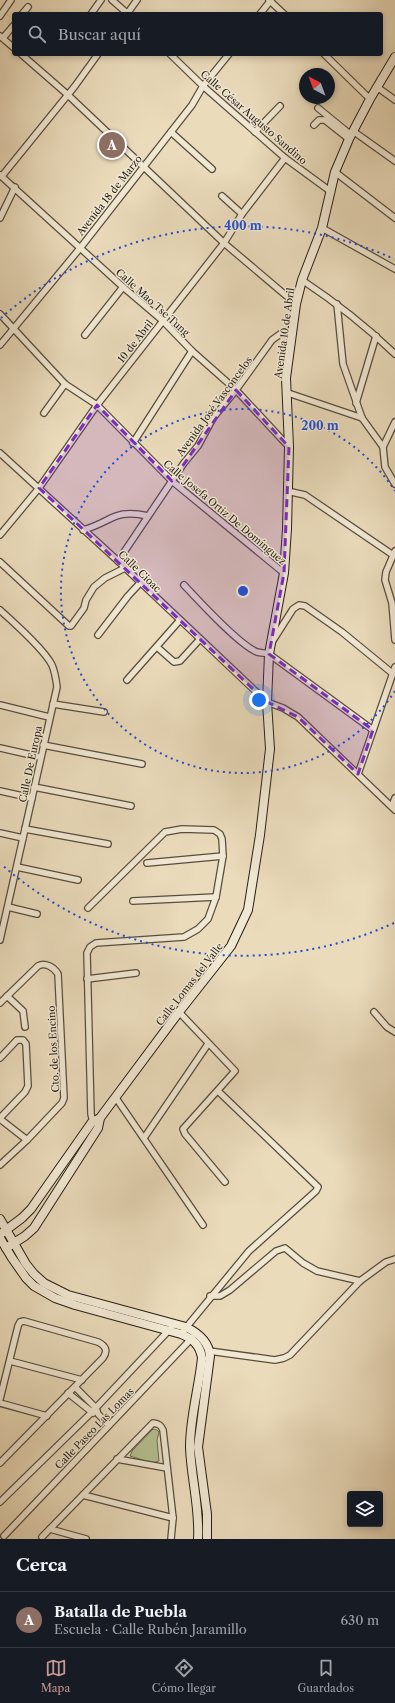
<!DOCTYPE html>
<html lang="es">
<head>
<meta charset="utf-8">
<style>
  :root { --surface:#171b24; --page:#20242c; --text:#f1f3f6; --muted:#9ea1a6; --line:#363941; --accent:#c59692 }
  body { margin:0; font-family:"Libre Caslon Text",serif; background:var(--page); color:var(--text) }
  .controls { position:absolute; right:12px; bottom:12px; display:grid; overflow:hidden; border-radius:4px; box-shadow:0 2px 6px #0003 }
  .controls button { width:36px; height:36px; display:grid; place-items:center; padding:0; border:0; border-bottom:1px solid var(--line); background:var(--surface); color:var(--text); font:20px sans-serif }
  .compass { position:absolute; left:299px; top:68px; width:36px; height:36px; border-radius:50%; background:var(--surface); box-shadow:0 2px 6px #0003; rotate:319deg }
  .you { position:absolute; left:259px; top:700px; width:14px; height:14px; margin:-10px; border:3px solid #fff; border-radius:50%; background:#1a73e8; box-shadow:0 0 0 6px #1a73e833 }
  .badge { display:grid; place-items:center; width:26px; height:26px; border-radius:50%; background:var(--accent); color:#fff; font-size:13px; font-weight:700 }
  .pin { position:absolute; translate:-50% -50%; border:2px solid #fff; box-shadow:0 1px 4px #0006 }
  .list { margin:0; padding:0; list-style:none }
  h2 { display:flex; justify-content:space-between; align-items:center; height:52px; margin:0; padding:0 16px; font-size:17px }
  h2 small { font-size:13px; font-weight:400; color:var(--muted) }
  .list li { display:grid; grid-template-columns:26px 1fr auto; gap:12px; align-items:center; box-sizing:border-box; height:56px; padding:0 16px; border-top:1px solid var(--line) }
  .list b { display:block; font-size:15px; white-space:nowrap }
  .list p { margin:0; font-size:13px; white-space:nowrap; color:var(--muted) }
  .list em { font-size:13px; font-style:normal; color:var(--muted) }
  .icon { flex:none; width:22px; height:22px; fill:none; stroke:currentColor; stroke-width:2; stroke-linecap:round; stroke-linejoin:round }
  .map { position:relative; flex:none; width:395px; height:1539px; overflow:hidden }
  .search { position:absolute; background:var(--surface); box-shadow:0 2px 6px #0003; left:12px; right:12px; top:12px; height:44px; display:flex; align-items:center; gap:10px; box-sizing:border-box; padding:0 14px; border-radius:4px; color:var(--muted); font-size:15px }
  .sheet { height:108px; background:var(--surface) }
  nav { display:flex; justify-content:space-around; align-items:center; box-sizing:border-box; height:56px; border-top:1px solid var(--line); background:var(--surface); font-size:11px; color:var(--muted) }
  nav a { display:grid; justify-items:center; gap:2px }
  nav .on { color:var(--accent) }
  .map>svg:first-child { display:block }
  .green { fill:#b5c192; stroke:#6e7054 }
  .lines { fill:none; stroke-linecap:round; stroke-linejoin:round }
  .street-casing { stroke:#574d3e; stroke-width:8 }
  .secondary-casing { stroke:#261e15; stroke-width:10 }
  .street { stroke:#f1e8d3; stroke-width:5.5 }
  .secondary { stroke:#f1e8d3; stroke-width:8 }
  .marked { fill:#7b2cbf; fill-opacity:0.2; stroke:#7b2cbf; stroke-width:3; stroke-dasharray:8 5; stroke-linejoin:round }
  .ring { fill:none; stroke:#1d4ed8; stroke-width:2; stroke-dasharray:2 4 }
  .labels { text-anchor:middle; stroke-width:3; stroke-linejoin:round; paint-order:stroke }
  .street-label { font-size:10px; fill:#261e15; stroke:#f1e8d3 }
  .centre { fill:#1d4ed8; stroke:#f1e8d3; stroke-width:2 }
  .ring-label { font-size:12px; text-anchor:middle; font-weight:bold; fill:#1d4ed8; stroke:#f1e8d3; stroke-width:3; stroke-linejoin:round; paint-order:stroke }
</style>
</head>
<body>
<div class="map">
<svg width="395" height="1539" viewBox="0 0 395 1539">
  <rect width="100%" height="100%" fill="#eadbbb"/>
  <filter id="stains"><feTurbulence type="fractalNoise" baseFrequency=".005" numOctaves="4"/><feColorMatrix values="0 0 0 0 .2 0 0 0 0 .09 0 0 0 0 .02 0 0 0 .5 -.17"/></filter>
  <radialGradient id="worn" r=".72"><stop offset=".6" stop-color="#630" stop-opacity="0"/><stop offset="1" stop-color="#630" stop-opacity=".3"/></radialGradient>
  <path class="green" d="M 153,1429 L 157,1430 L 159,1432 L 157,1440 L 159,1461 L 152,1463 L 130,1456 L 132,1451 Z"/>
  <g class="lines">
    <g class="street-casing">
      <g id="street">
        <path d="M 112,0 L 128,14"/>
        <path d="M 269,0 L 284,14"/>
        <path d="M 22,14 L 28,7"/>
        <path d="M 91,14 L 101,0"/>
        <path d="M 127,14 L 137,0"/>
        <path d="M 260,14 L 271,0"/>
        <path d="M 0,16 L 11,0"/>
        <path d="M 0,36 L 14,48"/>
        <path d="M 3,38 L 14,25"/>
        <path d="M 21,54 L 68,95 L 224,243 L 296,304"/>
        <path d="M 170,54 L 203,86 L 285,158 L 330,191"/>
        <path d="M 324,54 L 370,99"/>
        <path d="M 377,87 L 395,100"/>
        <path d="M 318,108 L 351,135"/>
        <path d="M 314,125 L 319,120 L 325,120 L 349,139"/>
        <path d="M 353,131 L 395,161"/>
        <path d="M 171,132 L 212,169"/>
        <path d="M 255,132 L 280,106"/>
        <path d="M 335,172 L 395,218"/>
        <path d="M 0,175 L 123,287 L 163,321 L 192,351 L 236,390 L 289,447"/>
        <path d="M 2,176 L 75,86 L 98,54"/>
        <path d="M 222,196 L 242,214"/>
        <path d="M 0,218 L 15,187"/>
        <path d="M 322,228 L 395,269"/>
        <path d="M 302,280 C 335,302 366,326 395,354"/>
        <path d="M 337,304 L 343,364 L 362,418 L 383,447 L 385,467 L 395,484"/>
        <path d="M 0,314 L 65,384 L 97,405 L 172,481 L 284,573"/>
        <path d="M 85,335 L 123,287"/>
        <path d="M 0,345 L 81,247 L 192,105 L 203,86 L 229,54"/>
        <path d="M 288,393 L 362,418"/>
        <path d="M 356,403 L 376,336"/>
        <path d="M 44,413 L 65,384"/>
        <path d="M 133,443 L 192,351"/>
        <path d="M 383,447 L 395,422"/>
        <path d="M 0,453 L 118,561 L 267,702 L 283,708 L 298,717 L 395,810"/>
        <path d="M 287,491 L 305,495 L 393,555"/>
        <path d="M 83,530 C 112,522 114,508 148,516"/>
        <path d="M 0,535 L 39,488 L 97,405 L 224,243 L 242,214 L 285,158"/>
        <path d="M 395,551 L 386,572 L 385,580 L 392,603 L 395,640"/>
        <path d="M 118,561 L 184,463 L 198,446 L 213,418 L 236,390 L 272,340 L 283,332 L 292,331"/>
        <path d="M 0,562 L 69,626 L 71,626 L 84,608 L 86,600 L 94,587 L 105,578 L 125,568"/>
        <path d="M 184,585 C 199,601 239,645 257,652 C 261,653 265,653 269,654 L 373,730"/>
        <path d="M 0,610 C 14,623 44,649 52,665 C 55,672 56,679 57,687 L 0,940"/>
        <path d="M 98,635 L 128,596 L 140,583"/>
        <path d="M 272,642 L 293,609 L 299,605 L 305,606 L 342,632 L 392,673"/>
        <path d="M 157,647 L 174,662 L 180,661 L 200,639"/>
        <path d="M 127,680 L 180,620"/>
        <path d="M 53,704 L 104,712"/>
        <path d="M 0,705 L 49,717"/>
        <path d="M 43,745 L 142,764"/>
        <path d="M 0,748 L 40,757"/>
        <path d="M 358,774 L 395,667"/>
        <path d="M 34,787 L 131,806"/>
        <path d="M 0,791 L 32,798"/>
        <path d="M 392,806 L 395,798"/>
        <path d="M 25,829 L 108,844"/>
        <path d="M 0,833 L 23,838"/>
        <path d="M 147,863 L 223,856"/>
        <path d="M 17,867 L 78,880"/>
        <path d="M 133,901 L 216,897"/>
        <path d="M 8,907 L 37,914"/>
        <path d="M 88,908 L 165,832 L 182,829 L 214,830 L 220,834 L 222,839 L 223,856 L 216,897 L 208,919 L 198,929 L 184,937 L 96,943 L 90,947 L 87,953 L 91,1114 L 93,1123"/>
        <path d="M 87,979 L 136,973"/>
        <path d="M 7,996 L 23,1011 L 25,1027"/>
        <path d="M 0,1003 L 38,966 C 45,962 54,967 58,974 L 64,1098 L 62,1103 L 27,1140 L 0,1165"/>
        <path d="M 179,1012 L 235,1071 L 183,1129 L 185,1134 L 225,1182"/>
        <path d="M 374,1012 L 387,1027 L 395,1032"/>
        <path d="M 0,1058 L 17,1040 L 23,1040 L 26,1044 L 28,1086 L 25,1092 L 0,1118"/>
        <path d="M 116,1098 L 203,1225"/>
        <path d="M 0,1119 L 27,1140"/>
        <path d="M 144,1138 L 208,1044"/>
        <path d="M 210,1296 L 220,1296 L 230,1290 L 276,1251 L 285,1248 L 303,1263 L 317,1271 L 360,1281"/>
        <path d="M 184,1330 L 249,1251 L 316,1191 L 318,1187 L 218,1091"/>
        <path d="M 209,1351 L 275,1360 L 284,1358 L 290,1355 L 360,1281 L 386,1262 L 395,1259"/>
        <path d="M 10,1361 L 82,1380"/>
        <path d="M 75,1387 L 96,1408 L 98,1414 L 109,1425"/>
        <path d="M 68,1393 L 93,1413"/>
        <path d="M 0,1399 L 18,1326 L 20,1322 L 24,1321 L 98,1342 C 106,1346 108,1351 103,1358 L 0,1463"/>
        <path d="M 0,1403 L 47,1416"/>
        <path d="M 117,1459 L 167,1468"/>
        <path d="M 83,1495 L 173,1518"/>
        <path d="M 0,1502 L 91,1413 L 171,1328"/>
        <path d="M 50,1529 L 86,1539"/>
        <path d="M 4,1536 L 192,1338"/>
        <path d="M 42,1537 L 153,1423 C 159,1424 161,1425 163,1430 L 173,1518 L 171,1539"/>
      </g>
    </g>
    <g class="secondary-casing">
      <g id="secondary">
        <path d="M 0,1219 L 26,1264 L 34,1274 L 44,1283 L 68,1295 L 186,1327 C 198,1333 209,1342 210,1356 L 198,1447 L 207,1514 L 207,1539"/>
        <path d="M 2,1233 L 22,1218 L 31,1209 L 92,1122 L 100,1118"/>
        <path d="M 0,1238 L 12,1258 L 26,1278 L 34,1286 L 55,1298 L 75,1305 L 181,1334 C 193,1339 200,1345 202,1358 C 199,1388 190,1417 190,1447 C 191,1478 200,1508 198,1539"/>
        <path d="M 6,1248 L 25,1236 L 34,1228 L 98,1128 L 100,1118 L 179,1012 L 231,946 L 248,910 L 260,835 L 270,749 L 267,702 L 269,654 L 284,573 L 287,529 L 289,447 L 286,378 L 296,304 L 302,280 L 322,228 L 335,172 L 349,139 L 370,99 L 395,57"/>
      </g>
    </g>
    <use href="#street" class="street"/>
    <use href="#secondary" class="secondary"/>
  </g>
  <path class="marked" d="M 236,390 L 289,447 L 284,573 L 269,654 L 373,730 L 358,774 L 298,717 L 267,702 L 39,488 L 97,405 L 172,481 Z"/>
  <g class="ring">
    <path d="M395 691A182 182 0 1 1 395 491"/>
    <path d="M394 923A365 365 0 0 1 1 864M1 318A365 365 0 0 1 394 259"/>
  </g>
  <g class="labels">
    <g class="street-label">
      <text transform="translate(254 117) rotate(41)" y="4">Calle César Augusto Sandino</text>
      <text transform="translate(109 195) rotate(-52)" y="4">Avenida 18 de Marzo</text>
      <text transform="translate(153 302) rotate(42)" y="4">Calle Mao Tse Tung</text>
      <text transform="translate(284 333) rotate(-82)" y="4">Avenida 10 de Abril</text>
      <text transform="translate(135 341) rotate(-52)" y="4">10 de Abril</text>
      <text transform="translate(214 406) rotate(-54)" y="4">Avenida José Vasconcelos</text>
      <text transform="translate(225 512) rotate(40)" y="4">Calle Josefa Ortiz De Domínguez</text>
      <text transform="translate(140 571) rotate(44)" y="4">Calle Cioac</text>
      <text transform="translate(30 764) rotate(-78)" y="4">Calle De Europa</text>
      <text transform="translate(189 984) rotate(-52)" y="4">Calle Lomas del Valle</text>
      <text transform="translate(53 1049) rotate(-93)" y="4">Cto. de los Encino</text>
      <text transform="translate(94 1428) rotate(-46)" y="4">Calle Paseo Las Lomas</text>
    </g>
  </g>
  <circle cx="243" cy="591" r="6" class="centre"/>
  <g class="ring-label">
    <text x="243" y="230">400 m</text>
    <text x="320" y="430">200 m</text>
  </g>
  <rect width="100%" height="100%" filter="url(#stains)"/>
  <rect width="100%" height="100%" fill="url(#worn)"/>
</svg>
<div class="controls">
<button><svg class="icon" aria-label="layers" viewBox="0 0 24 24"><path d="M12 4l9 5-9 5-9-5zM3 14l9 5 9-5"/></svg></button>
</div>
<svg class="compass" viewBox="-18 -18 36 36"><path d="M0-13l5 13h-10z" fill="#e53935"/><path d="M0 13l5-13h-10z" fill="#9ea1a6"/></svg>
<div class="you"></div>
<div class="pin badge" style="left:112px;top:145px;background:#8d6e63">A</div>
<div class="search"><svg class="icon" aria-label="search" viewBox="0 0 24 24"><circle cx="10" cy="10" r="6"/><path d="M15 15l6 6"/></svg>Buscar aquí</div>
</div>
<section class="sheet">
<h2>Cerca<small></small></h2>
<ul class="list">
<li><span class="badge" style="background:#8d6e63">A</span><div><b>Batalla de Puebla</b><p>Escuela · Calle Rubén Jaramillo</p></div><em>630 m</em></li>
</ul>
</section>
<nav>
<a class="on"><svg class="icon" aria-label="map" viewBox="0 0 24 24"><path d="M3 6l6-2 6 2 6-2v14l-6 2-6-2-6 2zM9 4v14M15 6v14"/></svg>Mapa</a>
<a><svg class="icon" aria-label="directions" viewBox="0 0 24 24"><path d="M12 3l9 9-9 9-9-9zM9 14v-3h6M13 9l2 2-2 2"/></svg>Cómo llegar</a>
<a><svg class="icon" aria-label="saved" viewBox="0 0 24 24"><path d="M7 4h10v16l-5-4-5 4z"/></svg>Guardados</a>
</nav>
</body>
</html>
